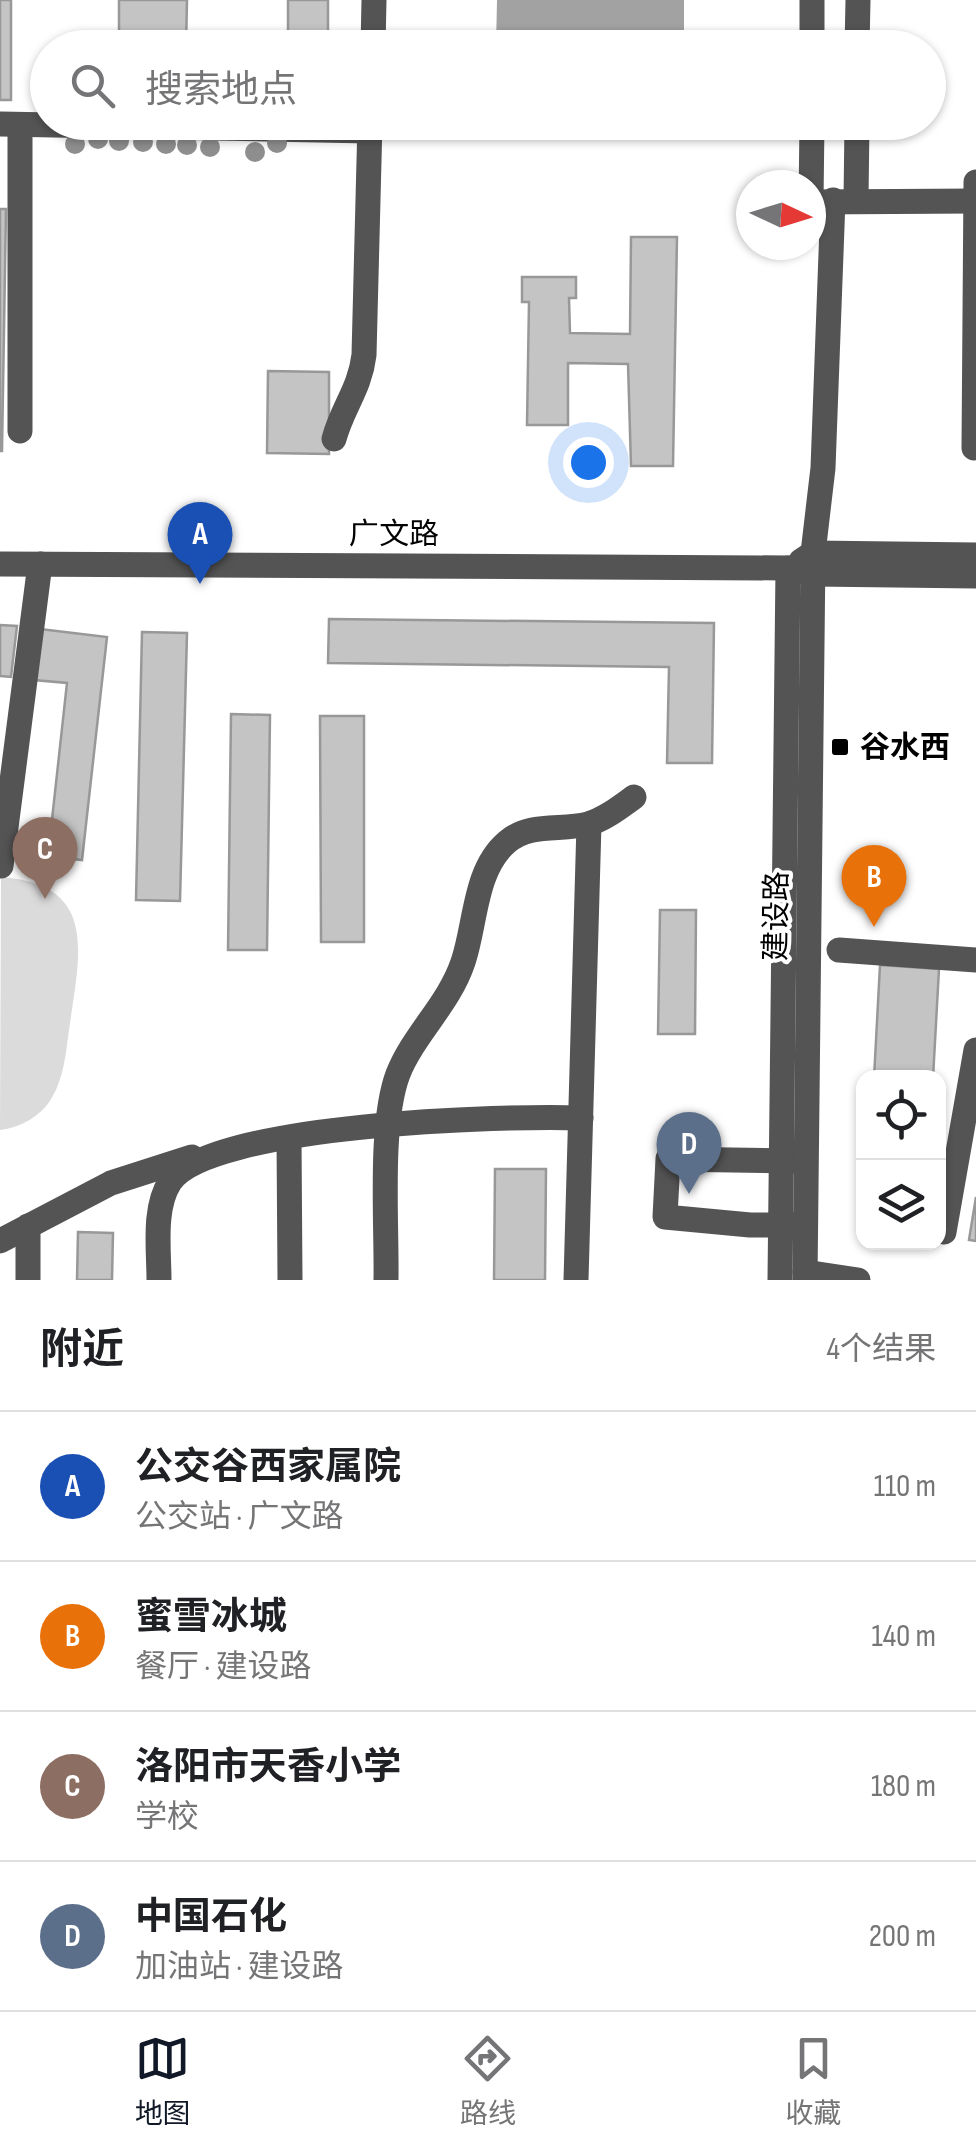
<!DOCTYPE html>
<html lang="zh">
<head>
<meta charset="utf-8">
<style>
  :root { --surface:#fff; --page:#f6f6f6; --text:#202124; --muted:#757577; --line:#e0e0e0; --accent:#111827 }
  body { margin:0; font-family:"Sofia Sans Condensed","Noto Sans SC",sans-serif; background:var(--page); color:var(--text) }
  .controls { position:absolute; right:30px; bottom:30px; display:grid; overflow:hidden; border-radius:20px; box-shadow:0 2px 8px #0004 }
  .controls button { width:90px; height:90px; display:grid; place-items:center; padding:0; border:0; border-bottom:2px solid var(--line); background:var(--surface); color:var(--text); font:50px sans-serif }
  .compass { position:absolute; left:736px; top:170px; width:90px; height:90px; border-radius:50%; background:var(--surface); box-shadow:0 2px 8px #0004; rotate:94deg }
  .you { position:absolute; left:588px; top:462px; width:35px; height:35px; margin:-25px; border:8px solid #fff; border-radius:50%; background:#1a73e8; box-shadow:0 0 0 15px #1a73e833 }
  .badge { display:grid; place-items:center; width:65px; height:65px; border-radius:50%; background:var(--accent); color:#fff; font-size:32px; font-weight:700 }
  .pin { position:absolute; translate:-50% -82px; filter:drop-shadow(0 2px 5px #0008) }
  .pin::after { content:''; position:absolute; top:52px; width:35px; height:30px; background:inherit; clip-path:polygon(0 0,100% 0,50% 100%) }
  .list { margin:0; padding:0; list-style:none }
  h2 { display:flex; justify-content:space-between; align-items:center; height:130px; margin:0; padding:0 40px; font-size:42px }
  h2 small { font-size:32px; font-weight:400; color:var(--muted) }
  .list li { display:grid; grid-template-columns:65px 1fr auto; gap:30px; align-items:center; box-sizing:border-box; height:150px; padding:0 40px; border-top:2px solid var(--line) }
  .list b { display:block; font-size:38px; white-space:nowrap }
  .list p { margin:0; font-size:32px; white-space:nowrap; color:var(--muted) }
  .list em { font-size:32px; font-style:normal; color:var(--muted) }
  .icon { flex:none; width:55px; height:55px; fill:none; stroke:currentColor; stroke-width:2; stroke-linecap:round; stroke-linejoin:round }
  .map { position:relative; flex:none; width:976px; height:1280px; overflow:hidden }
  .search { position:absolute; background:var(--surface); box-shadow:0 2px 8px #0004; left:30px; right:30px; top:30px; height:110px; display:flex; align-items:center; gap:25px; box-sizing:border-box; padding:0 35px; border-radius:55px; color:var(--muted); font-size:38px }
  .sheet { height:730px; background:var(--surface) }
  nav { display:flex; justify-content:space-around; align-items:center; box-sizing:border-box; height:140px; border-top:2px solid var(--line); background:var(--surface); font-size:28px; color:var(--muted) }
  nav a { display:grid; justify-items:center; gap:5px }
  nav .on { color:var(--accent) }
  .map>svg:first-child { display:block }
  .pitch { fill:#dbdbdb }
  .water { fill:#a2a2a2 }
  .building { fill:#c4c4c4; stroke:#989898; stroke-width:2.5 }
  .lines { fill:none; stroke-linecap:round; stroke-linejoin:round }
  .minor { stroke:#545454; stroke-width:25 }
  .tree { fill:#8e8e8e }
  .poi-dot { fill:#000; stroke:#fff; stroke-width:4 }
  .labels { text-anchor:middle; stroke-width:8; stroke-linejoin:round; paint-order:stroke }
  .street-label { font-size:30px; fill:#000; stroke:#fff }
  .poi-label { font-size:30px; font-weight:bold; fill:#000; stroke:#fff; text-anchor:start }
</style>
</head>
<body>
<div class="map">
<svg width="976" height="1280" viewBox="0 0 976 1280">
  <rect width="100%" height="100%" fill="#fff"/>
  <path class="pitch" d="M 1,877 C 98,884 80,953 70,1023 C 66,1049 65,1077 51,1099 C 41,1116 20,1128 0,1130 Z"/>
  <path class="water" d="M 497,0 L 684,0 L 684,47 L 496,47 Z"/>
  <g class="building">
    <rect x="0" y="0" width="11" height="100"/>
    <path d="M 119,0 L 187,0 L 186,48 L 119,48 Z"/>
    <rect x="288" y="0" width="40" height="48"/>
    <path d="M 0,209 L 6,209 L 2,451 L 0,451 Z"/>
    <path d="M 631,237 L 677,237 L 673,466 L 631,466 L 628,364 L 568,363 L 568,425 L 527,425 L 529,302 L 522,302 L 522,277 L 576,277 L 576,298 L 569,298 L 570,333 L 630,334 Z"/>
    <path d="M 268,371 L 329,372 L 329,454 L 267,453 Z"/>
    <path d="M 329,619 L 714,623 L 712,763 L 667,763 L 669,667 L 328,663 Z"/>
    <path d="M 0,625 L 17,626 L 11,677 L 0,676 Z"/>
    <path d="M 40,629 L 107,637 L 82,860 L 48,856 L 67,683 L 34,680 Z"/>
    <path d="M 142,632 L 187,633 L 180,901 L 136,900 Z"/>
    <path d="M 231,714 L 270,715 L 267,950 L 228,950 Z"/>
    <path d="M 320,716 L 364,716 L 364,942 L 321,942 Z"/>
    <path d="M 660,910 L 696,910 L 695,1034 L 658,1034 Z"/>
    <path d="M 880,965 L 939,969 L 933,1078 L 874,1078 Z"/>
    <path d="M 495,1169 L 546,1169 L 545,1280 L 494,1280 Z"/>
    <path d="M 976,1197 L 976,1241 L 969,1240 Z"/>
    <path d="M 78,1232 L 113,1233 L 112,1280 L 77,1280 Z"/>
  </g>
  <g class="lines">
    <g class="minor">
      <path d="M 373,48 L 374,0"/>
      <path d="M 812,48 L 812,0"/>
      <path d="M 857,48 L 858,0"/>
      <path d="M 0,124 L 370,131"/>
      <path d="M 856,200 L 857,122"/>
      <path d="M 811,201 L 812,122"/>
      <path d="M 811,202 L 976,201"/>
      <path d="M 20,431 L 20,125"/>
      <path d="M 334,439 C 342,408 360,389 364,355 L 370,122"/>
      <path d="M 974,448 L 976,182"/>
      <path d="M 801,561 L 813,553 L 976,555"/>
      <path d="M 0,564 L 788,568 L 813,574 L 976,576"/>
      <path d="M 1,866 L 40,564"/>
      <path d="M 839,950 L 976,960"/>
      <path d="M 289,1138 L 290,1280"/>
      <path d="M 795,1225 L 750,1225 L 665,1217 L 668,1159 L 795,1161"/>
      <path d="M 28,1226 L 28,1280"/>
      <path d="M 944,1232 L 976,1050"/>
      <path d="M 0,1241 L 111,1183 L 192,1157"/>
      <path d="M 805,1272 L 858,1280"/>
      <path d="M 159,1280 C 159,1250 153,1208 170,1182 C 208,1124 509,1115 581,1118"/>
      <path d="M 386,1280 C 387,1224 379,1124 398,1074 C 414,1034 449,1004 463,962 C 476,924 474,870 507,842 C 530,822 561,831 588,824 C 605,819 620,807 634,797"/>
      <path d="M 576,1280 L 589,824"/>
      <path d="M 780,1280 L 788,568"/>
      <path d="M 805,1280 L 813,553 L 823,468 L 833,200"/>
    </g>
  </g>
  <g class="tree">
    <circle cx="98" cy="139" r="10"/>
    <circle cx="119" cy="141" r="10"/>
    <circle cx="143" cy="142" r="10"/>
    <circle cx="277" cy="143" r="10"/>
    <circle cx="75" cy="144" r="10"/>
    <circle cx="166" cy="144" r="10"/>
    <circle cx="187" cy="145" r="10"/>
    <circle cx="210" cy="147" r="10"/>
    <circle cx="255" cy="152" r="10"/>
  </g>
  <rect class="poi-dot" x="830" y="737" width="20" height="20" rx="5"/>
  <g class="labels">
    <g class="street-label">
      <text x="394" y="544">广文路</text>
      <text transform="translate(776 916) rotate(-89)" y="10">建设路</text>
    </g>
    <g class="poi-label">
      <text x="860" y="757">谷水西</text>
    </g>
  </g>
</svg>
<div class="controls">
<button><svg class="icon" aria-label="locate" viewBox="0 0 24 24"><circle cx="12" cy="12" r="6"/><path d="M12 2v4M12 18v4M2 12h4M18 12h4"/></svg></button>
<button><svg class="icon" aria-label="layers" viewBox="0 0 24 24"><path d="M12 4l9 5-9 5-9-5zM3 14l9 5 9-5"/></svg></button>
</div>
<svg class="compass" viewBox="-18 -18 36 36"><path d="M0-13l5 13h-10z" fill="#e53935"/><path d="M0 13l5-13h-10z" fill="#757577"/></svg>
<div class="you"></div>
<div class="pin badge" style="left:200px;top:584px;background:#1a4fb4">A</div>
<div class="pin badge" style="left:874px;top:927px;background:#e8710a">B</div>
<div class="pin badge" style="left:45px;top:899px;background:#8d6e63">C</div>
<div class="pin badge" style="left:689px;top:1194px;background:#5c6f8a">D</div>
<div class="search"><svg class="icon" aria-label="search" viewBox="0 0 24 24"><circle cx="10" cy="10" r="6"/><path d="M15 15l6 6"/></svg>搜索地点</div>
</div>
<section class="sheet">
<h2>附近<small>4个结果</small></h2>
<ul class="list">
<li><span class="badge" style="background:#1a4fb4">A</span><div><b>公交谷西家属院</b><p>公交站 · 广文路</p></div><em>110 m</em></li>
<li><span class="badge" style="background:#e8710a">B</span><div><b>蜜雪冰城</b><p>餐厅 · 建设路</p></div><em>140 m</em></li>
<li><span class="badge" style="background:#8d6e63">C</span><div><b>洛阳市天香小学</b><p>学校</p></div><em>180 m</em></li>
<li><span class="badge" style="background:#5c6f8a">D</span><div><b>中国石化</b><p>加油站 · 建设路</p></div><em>200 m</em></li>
</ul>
</section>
<nav>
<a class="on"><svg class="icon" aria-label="map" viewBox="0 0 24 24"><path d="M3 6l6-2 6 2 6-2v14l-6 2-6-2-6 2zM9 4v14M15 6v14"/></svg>地图</a>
<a><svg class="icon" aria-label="directions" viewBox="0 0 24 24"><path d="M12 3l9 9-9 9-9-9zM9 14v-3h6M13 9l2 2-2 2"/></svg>路线</a>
<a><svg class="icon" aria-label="saved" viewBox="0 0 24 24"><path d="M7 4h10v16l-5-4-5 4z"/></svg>收藏</a>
</nav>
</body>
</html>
